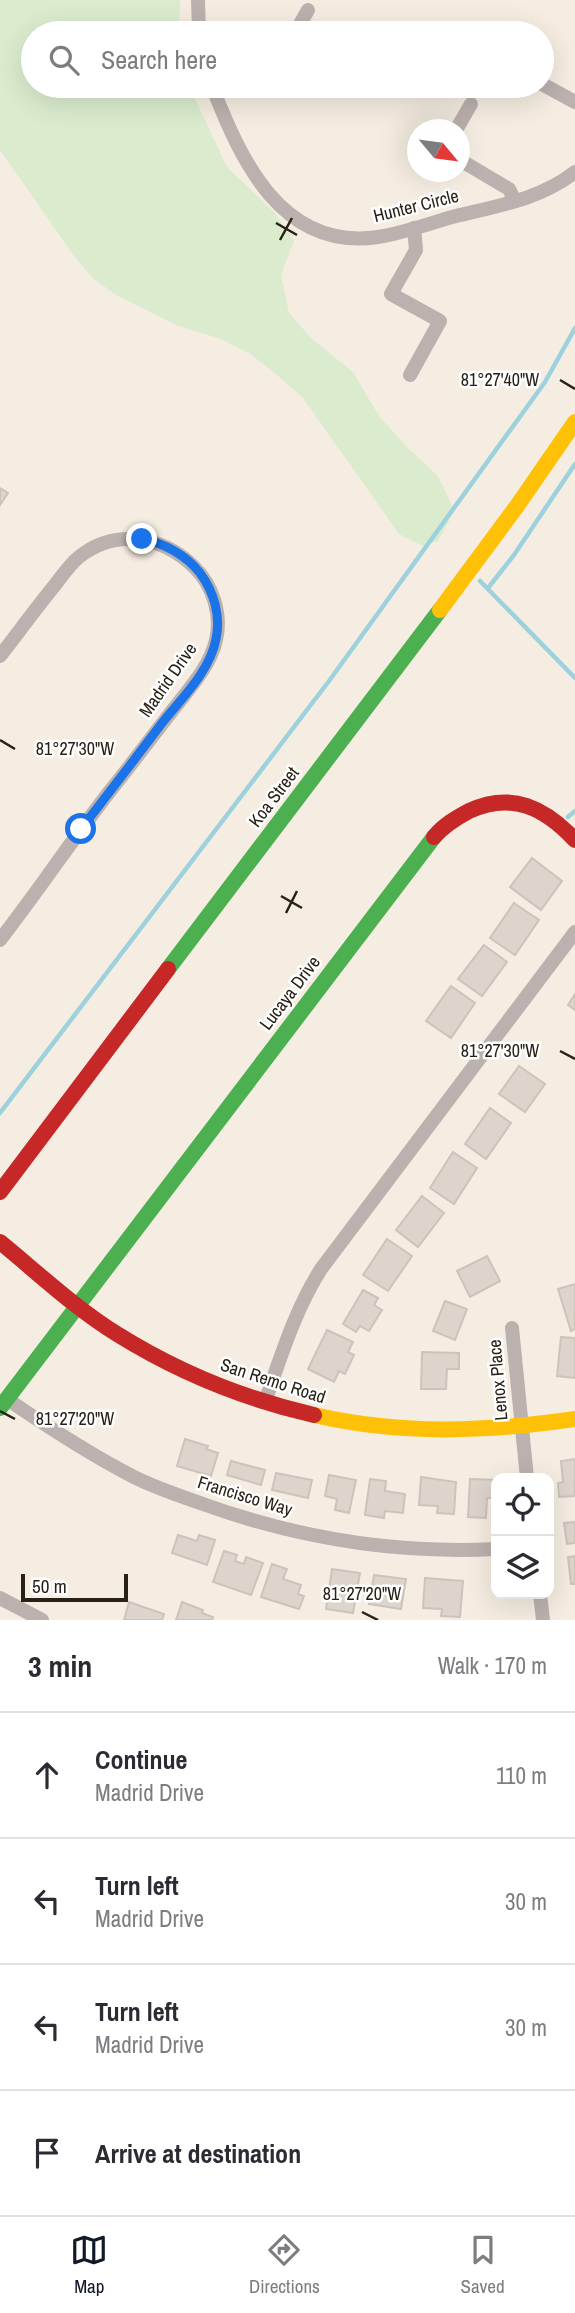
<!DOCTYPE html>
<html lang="en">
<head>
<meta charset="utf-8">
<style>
  :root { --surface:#fff; --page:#f2f2f3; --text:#2b2b33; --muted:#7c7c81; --line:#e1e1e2; --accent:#111827 }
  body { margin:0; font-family:"Archivo Narrow",sans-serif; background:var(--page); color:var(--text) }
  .controls { position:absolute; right:21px; bottom:21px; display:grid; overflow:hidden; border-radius:14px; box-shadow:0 7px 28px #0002 }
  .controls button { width:63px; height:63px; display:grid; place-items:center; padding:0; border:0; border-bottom:2px solid var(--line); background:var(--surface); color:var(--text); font:35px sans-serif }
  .compass { position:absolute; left:407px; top:119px; width:63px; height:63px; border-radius:50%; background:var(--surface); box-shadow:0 7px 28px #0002; rotate:119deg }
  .scale { position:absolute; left:21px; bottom:18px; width:107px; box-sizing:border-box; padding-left:7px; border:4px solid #282117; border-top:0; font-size:19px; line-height:24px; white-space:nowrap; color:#282117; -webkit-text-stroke:5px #fefefe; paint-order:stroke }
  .stop { position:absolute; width:21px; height:21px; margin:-16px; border:5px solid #1a73e8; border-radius:50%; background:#fff }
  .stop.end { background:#1a73e8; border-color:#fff; box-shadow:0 2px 7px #0008 }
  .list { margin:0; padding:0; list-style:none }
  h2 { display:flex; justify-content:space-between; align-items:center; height:91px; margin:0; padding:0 28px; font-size:30px }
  h2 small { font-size:23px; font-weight:400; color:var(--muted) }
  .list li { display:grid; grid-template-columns:46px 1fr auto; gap:21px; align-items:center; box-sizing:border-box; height:126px; padding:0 28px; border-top:2px solid var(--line) }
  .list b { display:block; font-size:26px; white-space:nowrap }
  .list p { margin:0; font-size:23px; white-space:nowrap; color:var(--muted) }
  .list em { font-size:23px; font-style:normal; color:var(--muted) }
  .icon { flex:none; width:38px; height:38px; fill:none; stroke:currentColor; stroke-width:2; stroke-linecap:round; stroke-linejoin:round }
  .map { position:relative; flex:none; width:575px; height:1620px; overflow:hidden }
  .search { position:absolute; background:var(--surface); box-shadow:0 7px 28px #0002; left:21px; right:21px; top:21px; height:77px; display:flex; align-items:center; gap:18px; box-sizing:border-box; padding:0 24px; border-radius:38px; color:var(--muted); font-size:26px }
  .sheet { height:595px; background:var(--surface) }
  nav { display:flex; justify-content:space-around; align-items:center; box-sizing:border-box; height:98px; border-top:2px solid var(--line); background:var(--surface); font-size:19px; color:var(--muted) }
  nav a { display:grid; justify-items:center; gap:4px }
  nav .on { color:var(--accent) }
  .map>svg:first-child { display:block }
  .green { fill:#dbecce }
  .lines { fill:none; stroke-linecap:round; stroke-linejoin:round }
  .stream { stroke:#9ed1de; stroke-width:4.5 }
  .building { fill:#ddd4cc; stroke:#cdc3bc; stroke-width:2 }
  .street { stroke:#bbb1af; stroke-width:14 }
  .fast { stroke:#4caf50; stroke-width:16 }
  .slow { stroke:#ffc107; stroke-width:16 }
  .jam { stroke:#c62828; stroke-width:16 }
  .route { stroke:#1a73e8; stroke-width:9 }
  .ticks { fill:none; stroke:#282117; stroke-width:2.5 }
  .labels { text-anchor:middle; stroke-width:5; stroke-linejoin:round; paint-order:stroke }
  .street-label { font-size:18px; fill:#282117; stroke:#fefefe }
  .ticks-label { font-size:18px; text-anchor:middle; fill:#282117; stroke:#fefefe; stroke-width:5; stroke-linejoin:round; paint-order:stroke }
</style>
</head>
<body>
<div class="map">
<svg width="575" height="1620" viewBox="0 0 575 1620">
  <rect width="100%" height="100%" fill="#f5ede1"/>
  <path class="green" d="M 0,0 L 180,0 L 179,33 L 33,33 L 33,86 L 189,86 L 227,167 L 274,212 L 294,241 L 281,275 L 289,313 L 311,338 L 353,372 L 379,416 L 408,448 L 438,476 L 452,505 L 449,521 L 438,541 L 423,546 L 399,534 L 303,398 L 277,375 L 249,353 L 221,339 L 178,326 L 116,295 L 94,279 L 77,260 L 0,150 Z"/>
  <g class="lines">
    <g class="stream">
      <path d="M 480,581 L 575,678"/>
      <path d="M 488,588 L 514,555 L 575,464"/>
      <path d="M 568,817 L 575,811"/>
      <path d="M 0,1113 L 329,681 L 545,382 L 575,328"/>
    </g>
  </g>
  <g class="building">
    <path d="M 0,488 L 8,493 L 0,505 Z"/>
    <path d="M 532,858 L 562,881 L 541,910 L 510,887 Z"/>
    <path d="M 514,903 L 539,920 L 515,955 L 490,938 Z"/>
    <path d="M 484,945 L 507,962 L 482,996 L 458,979 Z"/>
    <path d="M 451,986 L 475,1003 L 451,1038 L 426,1021 Z"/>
    <path d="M 575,994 L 575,1010 L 568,1005 Z"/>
    <path d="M 519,1066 L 545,1084 L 525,1112 L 499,1094 Z"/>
    <path d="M 490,1108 L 511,1123 L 486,1159 L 465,1144 Z"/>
    <path d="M 453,1152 L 477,1168 L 454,1204 L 430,1188 Z"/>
    <path d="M 422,1196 L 444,1213 L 418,1247 L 396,1230 Z"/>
    <path d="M 387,1239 L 412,1256 L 388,1291 L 363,1275 Z"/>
    <path d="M 487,1256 L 500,1281 L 470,1297 L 457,1271 Z"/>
    <path d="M 575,1284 L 575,1329 L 571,1331 L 558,1289 Z"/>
    <path d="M 363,1290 L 378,1298 L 374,1305 L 382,1310 L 369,1331 L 360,1326 L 356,1332 L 343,1324 Z"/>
    <path d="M 445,1301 L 467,1309 L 455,1340 L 433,1331 Z"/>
    <path d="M 327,1330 L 353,1342 L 348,1352 L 354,1355 L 345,1374 L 339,1371 L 334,1382 L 308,1369 Z"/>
    <path d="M 561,1337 L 575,1338 L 575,1378 L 557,1376 Z"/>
    <path d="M 422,1352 L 459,1353 L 459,1369 L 447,1369 L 446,1389 L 421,1389 Z"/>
    <path d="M 185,1439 L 208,1446 L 206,1449 L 218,1453 L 211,1476 L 177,1466 Z"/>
    <path d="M 575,1459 L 575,1496 L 559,1497 L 558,1483 L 563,1482 L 561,1461 Z"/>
    <path d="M 231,1461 L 265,1470 L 261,1485 L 227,1475 Z"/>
    <path d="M 276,1473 L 312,1480 L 308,1498 L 272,1490 Z"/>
    <path d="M 329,1475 L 356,1480 L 349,1513 L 335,1510 L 337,1499 L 325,1496 Z"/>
    <path d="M 421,1477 L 456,1482 L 454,1514 L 437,1513 L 438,1506 L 419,1505 Z"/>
    <path d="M 370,1479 L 386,1481 L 385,1491 L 405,1494 L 403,1513 L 385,1511 L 384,1518 L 365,1515 Z"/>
    <path d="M 470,1479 L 496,1480 L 496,1498 L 487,1498 L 486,1518 L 468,1517 Z"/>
    <path d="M 575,1522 L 575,1543 L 567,1544 L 564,1523 Z"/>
    <path d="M 178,1535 L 197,1541 L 199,1535 L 215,1540 L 207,1565 L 172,1553 Z"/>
    <path d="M 224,1551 L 237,1555 L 235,1561 L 244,1564 L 246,1557 L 263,1563 L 251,1595 L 213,1582 Z"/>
    <path d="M 575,1556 L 575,1584 L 571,1584 L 568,1557 Z"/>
    <path d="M 272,1564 L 287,1569 L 283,1579 L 301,1585 L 298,1594 L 304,1596 L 299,1609 L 261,1597 Z"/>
    <path d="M 332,1569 L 360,1573 L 353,1613 L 326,1609 Z"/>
    <path d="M 374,1575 L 406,1579 L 401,1609 L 369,1604 Z"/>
    <path d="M 425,1578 L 463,1581 L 460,1617 L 441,1616 L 442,1609 L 423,1608 Z"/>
    <path d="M 129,1602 L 164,1614 L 162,1620 L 124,1620 Z"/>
    <path d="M 182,1602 L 203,1610 L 202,1613 L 213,1617 L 212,1620 L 176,1620 Z"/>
  </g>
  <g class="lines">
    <g class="street">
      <path d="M 198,0 L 199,33"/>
      <path d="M 295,33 L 308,10"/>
      <path d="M 542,84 L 575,102"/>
      <path d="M 212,86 C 241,161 282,251 378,237 C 405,233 430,223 456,216 C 497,206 541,199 575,172"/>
      <path d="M 456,130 L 471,104"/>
      <path d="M 460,160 L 509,189 L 515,201"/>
      <path d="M 410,375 L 440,321 L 391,294 L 416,250 L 414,228"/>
      <path d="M 0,656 C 18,633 36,608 55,585 C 62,576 70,564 79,557 C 115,528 163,536 194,567 C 213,585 222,615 216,640 C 210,667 188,690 172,711 C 151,738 131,765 110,791 C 72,840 38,891 0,940"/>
      <path d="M 512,1328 L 527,1478"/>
      <path d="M 7,1399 C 48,1427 89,1454 134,1477 C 156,1488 180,1496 203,1504 C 297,1538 396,1554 496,1549"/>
      <path d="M 265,1402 C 281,1356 295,1310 321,1269 L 575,932"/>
      <path d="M 540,1594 L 543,1620"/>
      <path d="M 0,1598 L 42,1620"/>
    </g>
    <g class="fast">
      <path d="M 168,969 L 440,610"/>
      <path d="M 0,1408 L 434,837"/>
    </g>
    <g class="slow">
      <path d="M 440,610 L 517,506 L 575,422"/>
      <path d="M 314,1415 C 401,1435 487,1432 575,1419"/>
    </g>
    <g class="jam">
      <path d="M 434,837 C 444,825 456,818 469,811 C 512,791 545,808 575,840"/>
      <path d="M 0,1192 L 168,969"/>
      <path d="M 0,1242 C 38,1273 75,1308 117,1334 C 178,1372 244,1399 314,1415"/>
    </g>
  </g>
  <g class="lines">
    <path class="route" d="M 81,829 C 108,794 135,759 162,723 C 182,698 210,671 216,639 C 221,616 214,592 200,573 C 186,555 164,543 142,539"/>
  </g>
  <path class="ticks" d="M 276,223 L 297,235M 280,240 L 292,218M 560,380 L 575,389M 0,740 L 15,749M 281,896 L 302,908M 286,913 L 297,891M 560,1051 L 575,1059M 0,1411 L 15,1419M 362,1612 L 378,1620"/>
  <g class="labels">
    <g class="street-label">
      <text transform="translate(416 206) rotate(-14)" y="6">Hunter Circle</text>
      <text transform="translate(168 680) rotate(-55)" y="6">Madrid Drive</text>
      <text transform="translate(274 797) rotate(-53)" y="6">Koa Street</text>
      <text transform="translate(290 993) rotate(-53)" y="6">Lucaya Drive</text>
      <text transform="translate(498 1380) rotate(-95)" y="6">Lenox Place</text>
      <text transform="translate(273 1381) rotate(18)" y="6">San Remo Road</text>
      <text transform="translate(245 1496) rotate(17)" y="6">Francisco Way</text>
    </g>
  </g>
  <g class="ticks-label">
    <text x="500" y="386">81°27'40"W</text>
    <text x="75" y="755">81°27'30"W</text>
    <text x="500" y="1057">81°27'30"W</text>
    <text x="75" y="1425">81°27'20"W</text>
    <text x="362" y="1600">81°27'20"W</text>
  </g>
</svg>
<div class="controls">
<button><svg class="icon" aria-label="locate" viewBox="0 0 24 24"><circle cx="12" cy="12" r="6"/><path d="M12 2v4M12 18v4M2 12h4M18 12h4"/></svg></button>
<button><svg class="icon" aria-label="layers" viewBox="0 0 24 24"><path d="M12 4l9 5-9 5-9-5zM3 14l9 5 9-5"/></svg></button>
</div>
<svg class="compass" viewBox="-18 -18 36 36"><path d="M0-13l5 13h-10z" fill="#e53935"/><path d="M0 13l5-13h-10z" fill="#7c7c81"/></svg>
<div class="scale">50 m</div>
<div class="stop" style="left:81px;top:829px"></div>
<div class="stop end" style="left:142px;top:539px"></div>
<div class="search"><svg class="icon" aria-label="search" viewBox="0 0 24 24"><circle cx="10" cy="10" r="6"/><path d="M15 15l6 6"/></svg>Search here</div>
</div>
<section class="sheet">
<h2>3 min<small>Walk · 170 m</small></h2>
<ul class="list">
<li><svg class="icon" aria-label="ahead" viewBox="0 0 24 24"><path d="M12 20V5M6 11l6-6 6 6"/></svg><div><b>Continue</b><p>Madrid Drive</p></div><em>110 m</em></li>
<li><svg class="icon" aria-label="left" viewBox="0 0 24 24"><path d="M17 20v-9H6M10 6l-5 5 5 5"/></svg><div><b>Turn left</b><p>Madrid Drive</p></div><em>30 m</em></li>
<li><svg class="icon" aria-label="left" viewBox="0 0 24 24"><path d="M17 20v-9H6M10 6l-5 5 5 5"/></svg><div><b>Turn left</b><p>Madrid Drive</p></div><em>30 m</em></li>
<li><svg class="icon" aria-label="arrive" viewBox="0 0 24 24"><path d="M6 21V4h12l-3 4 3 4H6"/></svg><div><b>Arrive at destination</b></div></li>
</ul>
</section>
<nav>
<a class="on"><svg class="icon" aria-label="map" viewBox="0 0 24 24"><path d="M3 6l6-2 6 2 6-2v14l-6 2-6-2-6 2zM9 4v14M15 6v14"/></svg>Map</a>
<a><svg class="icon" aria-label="directions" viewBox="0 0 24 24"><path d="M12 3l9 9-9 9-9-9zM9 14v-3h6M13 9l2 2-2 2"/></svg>Directions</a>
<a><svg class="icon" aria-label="saved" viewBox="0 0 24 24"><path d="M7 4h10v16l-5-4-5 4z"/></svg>Saved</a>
</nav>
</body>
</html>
